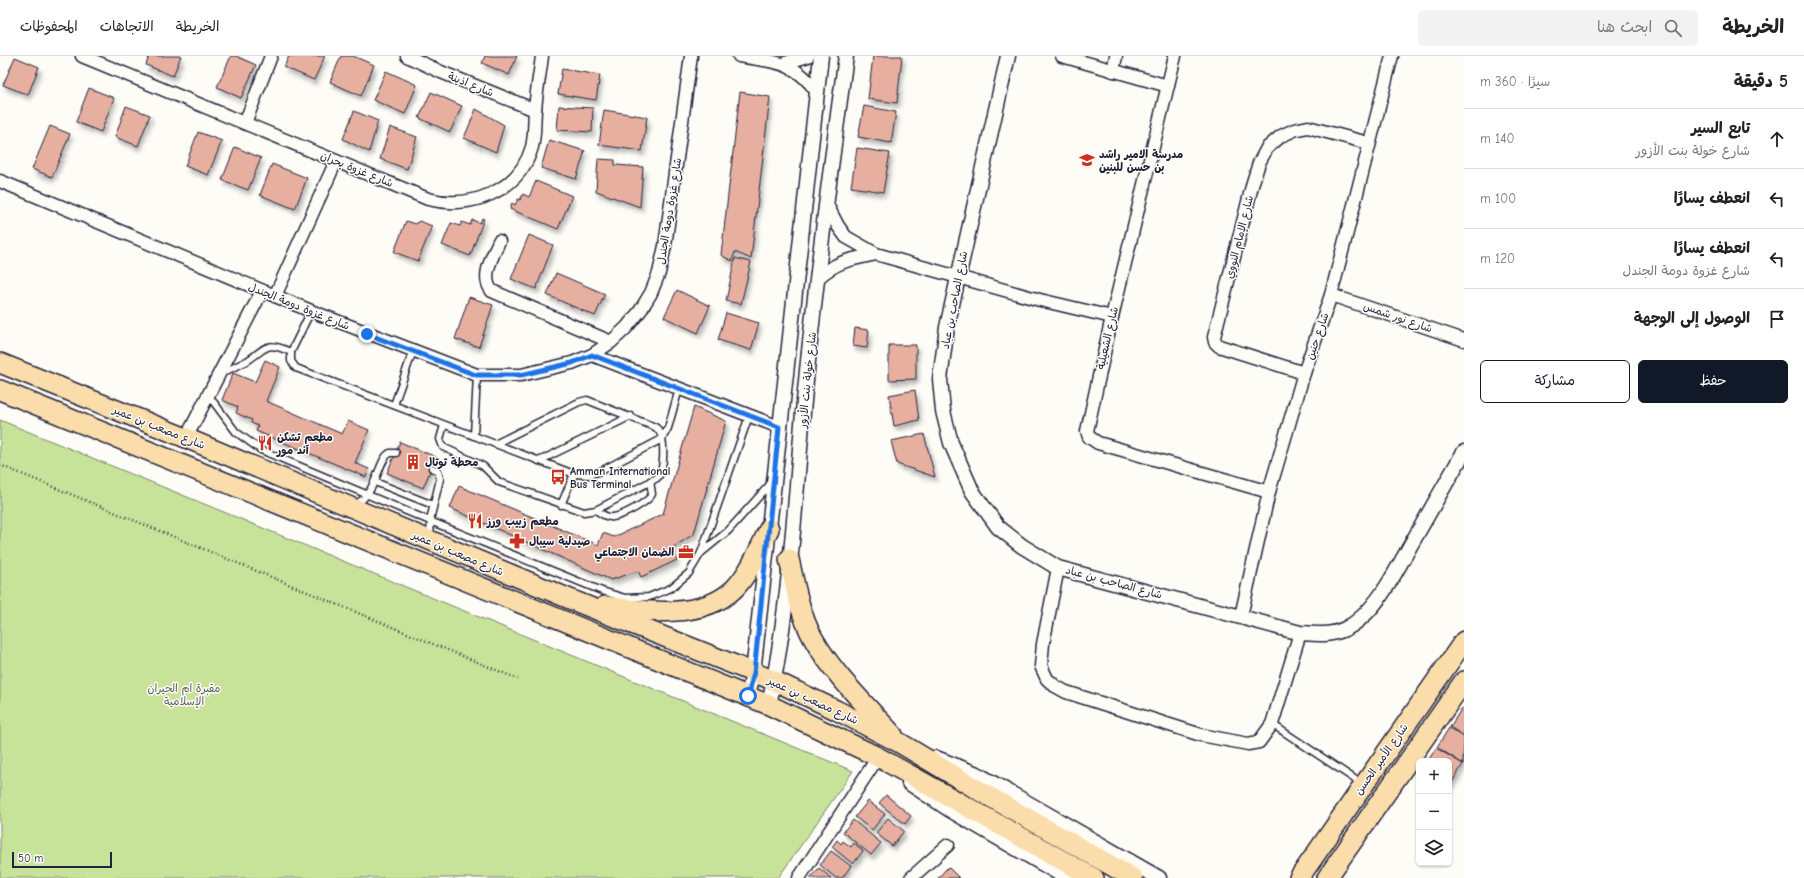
<!DOCTYPE html>
<html lang="ar">
<head>
<meta charset="utf-8">
<style>
  :root { --surface:#fff; --page:#f2f2f2; --text:#222; --muted:#767676; --line:#e0e0e0; --accent:#111827 }
  body { margin:0; font-family:"Comic Neue","Playpen Sans Arabic",sans-serif; background:var(--page); color:var(--text); direction:rtl }
  .controls { position:absolute; right:12px; bottom:12px; display:grid; overflow:hidden; border-radius:6px; box-shadow:0 1px 3px #0004 }
  .controls button { width:36px; height:36px; display:grid; place-items:center; padding:0; border:0; border-bottom:1px solid var(--line); background:var(--surface); color:var(--text); font:20px sans-serif }
  .scale { position:absolute; left:12px; bottom:10px; width:100px; box-sizing:border-box; padding-left:4px; border:2px solid #22223b; border-top:0; font-size:11px; line-height:14px; white-space:nowrap; color:#22223b; -webkit-text-stroke:3px #fdfcf7; paint-order:stroke }
  .stop { position:absolute; width:12px; height:12px; margin:-9px; border:3px solid #1a73e8; border-radius:50%; background:#fff }
  .stop.end { background:#1a73e8; border-color:#fff; box-shadow:0 1px 4px #0008 }
  .list { margin:0; padding:0; list-style:none }
  h2 { display:flex; justify-content:space-between; align-items:center; height:52px; margin:0; padding:0 16px; font-size:17px }
  h2 small { font-size:13px; font-weight:400; color:var(--muted) }
  .list li { display:grid; grid-template-columns:26px 1fr auto; gap:12px; align-items:center; box-sizing:border-box; height:60px; padding:0 16px; border-top:1px solid var(--line) }
  .list b { display:block; font-size:15px; white-space:nowrap }
  .list p { margin:0; font-size:13px; white-space:nowrap; color:var(--muted) }
  .list em { font-size:13px; font-style:normal; color:var(--muted) }
  .actions { display:flex; gap:8px; padding:12px 16px }
  .actions a { flex:1; padding:9px 0; border:1px solid var(--accent); border-radius:6px; text-align:center; font-size:14px; color:var(--accent) }
  .actions .main { background:var(--accent); color:#fff }
  .icon { flex:none; width:22px; height:22px; fill:none; stroke:currentColor; stroke-width:2; stroke-linecap:round; stroke-linejoin:round }
  .map { position:relative; flex:none; width:1464px; height:822px; overflow:hidden; direction:ltr }
  header { display:flex; align-items:center; gap:24px; box-sizing:border-box; height:56px; padding:0 20px; background:var(--surface); border-bottom:1px solid var(--line) }
  header strong { font-size:19px }
  nav { display:flex; gap:22px; margin-inline-start:auto; font-size:14px }
  .search { width:280px; height:36px; background:var(--page); display:flex; align-items:center; gap:10px; box-sizing:border-box; padding:0 14px; border-radius:6px; color:var(--muted); font-size:15px }
  main { display:flex }
  aside { flex:1; background:var(--surface) }
  .map>svg:first-child { display:block }
  .green { fill:#c7e39a; stroke:#74826a }
  .building { fill:#e7af9f; stroke:#22223b; filter:url(#shadow) }
  .lines { fill:none; stroke-linecap:round; stroke-linejoin:round }
  .service-casing { stroke:#22223b; stroke-width:9 }
  .minor-casing { stroke:#22223b; stroke-width:15 }
  .tertiary-casing { stroke:#22223b; stroke-width:17 }
  .trunk-casing { stroke:#22223b; stroke-width:22 }
  .path { stroke:#22223b; stroke-width:2.5; stroke-dasharray:1 3; stroke-linecap:butt }
  .service { stroke:#fdfcf7; stroke-width:6 }
  .minor { stroke:#fdfcf7; stroke-width:12 }
  .tertiary { stroke:#fdfcf7; stroke-width:14 }
  .trunk { stroke:#faddab; stroke-width:19 }
  .route { stroke:#1a73e8; stroke-width:5 }
  .labels { text-anchor:middle; stroke-width:3; stroke-linejoin:round; paint-order:stroke }
  .street-label { font-size:11px; fill:#22223b; stroke:#fdfcf7 }
  .poi-label { font-size:11px; font-weight:bold; fill:#22223b; stroke:#fdfcf7; text-anchor:start }
  .park-label { font-size:11px; fill:#545c58; stroke:#fdfcf7 }
</style>
</head>
<body>
<header>
<strong>الخريطة</strong>
<div class="search"><svg class="icon" aria-label="search" viewBox="0 0 24 24"><circle cx="10" cy="10" r="6"/><path d="M15 15l6 6"/></svg>ابحث هنا</div>
<nav><a>الخريطة</a><a>الاتجاهات</a><a>المحفوظات</a></nav>
</header>
<main>
<aside>
<h2>5 دقيقة<small>سيرًا · 360 m</small></h2>
<ul class="list">
<li><svg class="icon" aria-label="ahead" viewBox="0 0 24 24"><path d="M12 20V5M6 11l6-6 6 6"/></svg><div><b>تابع السير</b><p>شارع خولة بنت الأزور</p></div><em>140 m</em></li>
<li><svg class="icon" aria-label="left" viewBox="0 0 24 24"><path d="M17 20v-9H6M10 6l-5 5 5 5"/></svg><div><b>انعطف يسارًا</b></div><em>100 m</em></li>
<li><svg class="icon" aria-label="left" viewBox="0 0 24 24"><path d="M17 20v-9H6M10 6l-5 5 5 5"/></svg><div><b>انعطف يسارًا</b><p>شارع غزوة دومة الجندل</p></div><em>120 m</em></li>
<li><svg class="icon" aria-label="arrive" viewBox="0 0 24 24"><path d="M6 21V4h12l-3 4 3 4H6"/></svg><div><b>الوصول إلى الوجهة</b></div></li>
</ul>
<div class="actions"><a class="main">حفظ</a><a>مشاركة</a></div>
</aside>
<div class="map">
<svg width="1464" height="822" viewBox="0 0 1464 822">
  <defs>
    <filter id="shadow"><feDropShadow dx="2.5" dy="4.5" stdDeviation="2" flood-color="#0004"/></filter>
  </defs>
  <rect width="100%" height="100%" fill="#fdfcf7"/>
  <filter id="ink" filterUnits="userSpaceOnUse"><feTurbulence type="fractalNoise" baseFrequency=".025" numOctaves="2"/><feDisplacementMap in="SourceGraphic" scale="8" xChannelSelector="R" yChannelSelector="G"/><feConvolveMatrix kernelMatrix="1 2 1 2 8 2 1 2 1" color-interpolation-filters="sRGB"/></filter>
  <g filter="url(#ink)">
    <path class="green" d="M 0,364 L 853,715 L 778,822 L 0,822 Z"/>
    <g class="building">
      <path d="M 149,0 L 181,0 L 173,20 L 146,9 Z"/>
      <path d="M 231,0 L 236,0 L 256,9 L 241,42 L 217,31 Z"/>
      <path d="M 289,0 L 325,0 L 314,24 L 284,11 Z"/>
      <path d="M 341,0 L 353,0 L 374,9 L 361,40 L 330,26 Z"/>
      <path d="M 485,0 L 517,0 L 509,19 L 482,7 Z"/>
      <path d="M 873,0 L 902,0 L 897,47 L 868,43 Z"/>
      <path d="M 15,1 L 39,11 L 28,39 L 3,29 Z"/>
      <path d="M 562,13 L 600,19 L 596,44 L 558,38 Z"/>
      <path d="M 386,15 L 417,29 L 405,58 L 373,44 Z"/>
      <path d="M 89,32 L 114,42 L 101,76 L 76,66 Z"/>
      <path d="M 431,36 L 462,50 L 450,76 L 419,62 Z"/>
      <path d="M 740,36 L 770,41 L 751,203 L 735,196 L 732,205 L 721,199 Z"/>
      <path d="M 126,50 L 150,59 L 138,90 L 115,81 Z"/>
      <path d="M 559,50 L 593,52 L 592,76 L 557,74 Z"/>
      <path d="M 864,50 L 896,56 L 891,87 L 858,81 Z"/>
      <path d="M 476,53 L 504,69 L 496,96 L 464,82 Z"/>
      <path d="M 604,54 L 647,61 L 642,95 L 599,89 Z"/>
      <path d="M 354,55 L 378,65 L 369,96 L 343,83 Z"/>
      <path d="M 50,70 L 70,78 L 52,121 L 32,113 Z"/>
      <path d="M 390,71 L 417,81 L 407,113 L 380,103 Z"/>
      <path d="M 198,76 L 222,85 L 208,119 L 185,110 Z"/>
      <path d="M 549,84 L 585,95 L 576,123 L 541,112 Z"/>
      <path d="M 235,91 L 261,102 L 248,134 L 222,124 Z"/>
      <path d="M 857,92 L 890,97 L 883,136 L 851,131 Z"/>
      <path d="M 598,103 L 615,104 L 615,109 L 643,111 L 640,151 L 596,135 Z"/>
      <path d="M 272,108 L 307,122 L 295,153 L 260,139 Z"/>
      <path d="M 536,125 L 572,140 L 558,173 L 510,153 L 512,147 L 515,149 L 518,143 L 520,144 L 523,138 L 529,141 Z"/>
      <path d="M 482,162 L 484,163 L 470,200 L 442,189 L 451,167 L 460,170 L 462,166 L 470,169 L 472,164 L 480,167 Z"/>
      <path d="M 406,165 L 416,168 L 419,165 L 432,170 L 418,205 L 394,196 Z"/>
      <path d="M 529,179 L 553,189 L 536,233 L 511,223 Z"/>
      <path d="M 735,202 L 751,206 L 741,248 L 726,245 Z"/>
      <path d="M 556,217 L 605,238 L 595,260 L 547,239 Z"/>
      <path d="M 677,234 L 710,250 L 698,277 L 664,261 Z"/>
      <path d="M 469,241 L 493,249 L 479,291 L 455,283 Z"/>
      <path d="M 726,257 L 759,267 L 751,294 L 718,284 Z"/>
      <path d="M 855,272 L 869,274 L 867,292 L 853,290 Z"/>
      <path d="M 889,289 L 916,289 L 916,323 L 889,324 Z"/>
      <path d="M 265,304 L 280,311 L 266,345 L 342,378 L 348,365 L 369,374 L 355,407 L 369,413 L 366,421 L 256,375 L 258,370 L 251,367 L 252,364 L 236,357 L 238,351 L 222,344 L 233,317 L 255,326 Z"/>
      <path d="M 915,334 L 919,364 L 894,370 L 889,339 Z"/>
      <path d="M 694,351 L 726,365 L 694,478 L 672,492 L 677,504 L 641,521 L 638,515 L 611,524 L 450,452 L 459,430 L 598,489 L 603,477 L 614,481 L 663,458 Z"/>
      <path d="M 924,378 L 935,421 L 897,408 L 891,385 Z"/>
      <path d="M 400,386 L 436,401 L 423,432 L 387,417 Z"/>
      <path d="M 1462,652 L 1464,653 L 1464,680 L 1450,671 Z"/>
      <path d="M 1449,672 L 1464,681 L 1463,708 L 1437,691 Z"/>
      <path d="M 1436,692 L 1463,708 L 1451,728 L 1449,726 L 1449,705 L 1428,705 Z"/>
      <path d="M 886,739 L 911,760 L 905,768 L 879,747 Z"/>
      <path d="M 868,745 L 885,758 L 872,774 L 855,761 Z"/>
      <path d="M 888,762 L 904,775 L 892,790 L 876,777 Z"/>
      <path d="M 853,764 L 881,787 L 871,799 L 843,776 Z"/>
      <path d="M 837,784 L 841,788 L 843,785 L 851,791 L 854,787 L 863,795 L 853,808 L 832,791 Z"/>
      <path d="M 831,795 L 851,810 L 842,822 L 836,822 L 820,809 Z"/>
      <path d="M 948,811 L 959,822 L 938,822 Z"/>
      <path d="M 819,812 L 831,822 L 810,822 Z"/>
    </g>
    <g class="lines">
      <g class="service-casing">
        <g id="service">
          <path d="M 311,255 L 291,296 L 291,305 L 296,312 L 574,418 L 589,419 L 601,415 L 662,383 L 668,372 L 679,333"/>
          <path d="M 222,317 C 230,313 239,309 247,305 C 268,291 265,285 291,296"/>
          <path d="M 209,340 L 236,376 L 261,394 L 430,465 L 602,535 L 625,542 L 649,541 L 671,532 L 689,517 L 701,497 L 749,360"/>
          <path d="M 394,349 L 413,295"/>
          <path d="M 444,369 L 440,383 L 443,391 L 483,410 L 499,426 L 584,456 L 596,454 L 657,422 C 665,415 664,388 661,379 C 660,375 658,373 655,371 L 587,344 L 579,346 L 495,388"/>
          <path d="M 474,380 L 477,319"/>
          <path d="M 539,405 L 631,360"/>
          <path d="M 375,426 L 433,449"/>
          <path d="M 355,449 C 379,435 377,404 390,397 L 396,397"/>
          <path d="M 561,449 L 574,418"/>
          <path d="M 596,454 C 601,458 607,462 613,461 C 622,460 649,446 652,438 L 650,425"/>
          <path d="M 430,481 L 431,460 L 440,423 L 438,415 L 432,412"/>
          <path d="M 701,497 L 728,475 L 772,426"/>
          <path d="M 1272,668 L 1362,728"/>
        </g>
      </g>
      <g class="minor-casing">
        <g id="minor">
          <path d="M 82,0 L 428,143 C 470,154 519,136 532,91 C 535,79 534,67 535,55 C 536,37 540,18 542,0"/>
          <path d="M 407,0 L 441,16 L 535,54"/>
          <path d="M 739,0 C 774,6 794,4 817,36"/>
          <path d="M 1062,0 L 1168,30"/>
          <path d="M 1175,0 L 1112,261 L 1087,375 L 1089,381 L 1098,387 L 1269,436"/>
          <path d="M 785,7 L 808,0"/>
          <path d="M 1113,15 L 1116,0"/>
          <path d="M 245,67 L 271,0"/>
          <path d="M 0,125 L 311,255 L 477,319 L 521,319 L 572,307 L 592,299 L 611,286 L 626,272 L 640,255 L 651,237 L 659,217 L 665,190 L 691,0"/>
          <path d="M 826,147 L 838,170 L 846,181 L 876,198 L 1040,244 L 1112,261"/>
          <path d="M 499,185 C 493,200 480,221 492,235 L 611,286"/>
          <path d="M 818,222 C 837,205 851,203 876,198"/>
          <path d="M 1331,239 L 1464,284"/>
          <path d="M 275,240 L 336,105"/>
          <path d="M 592,299 L 779,371"/>
          <path d="M 1304,317 L 1219,290 L 1215,286 L 1214,281 L 1253,126 L 1259,107 L 1267,92 L 1281,80 L 1294,74 L 1308,71 L 1368,87"/>
          <path d="M 186,382 L 262,235"/>
          <path d="M 1058,512 L 1043,588 L 1041,610 L 1047,623 L 1055,630 L 1066,636 L 1201,679 L 1248,688 L 1259,686 L 1272,668 L 1300,577"/>
          <path d="M 1241,560 L 1269,436 L 1304,317 L 1331,239 L 1392,0"/>
          <path d="M 799,822 L 878,701"/>
          <path d="M 911,822 L 948,789"/>
        </g>
      </g>
      <g class="tertiary-casing">
        <g id="tertiary">
          <path d="M 1008,0 L 947,271 L 940,323 L 943,355 L 951,387 L 972,435 L 998,471 L 1022,490 L 1058,512 L 1300,577 C 1315,578 1330,580 1345,573 C 1378,557 1399,508 1417,478 C 1433,450 1448,423 1464,396"/>
          <path d="M 748,640 L 753,617 L 821,0"/>
          <path d="M 769,649 C 790,549 795,446 804,345 C 815,230 830,115 846,0"/>
          <path d="M 936,702 L 977,718 L 1159,822"/>
          <path d="M 909,727 L 950,754 L 1067,822"/>
        </g>
      </g>
      <g class="trunk-casing">
        <g id="trunk">
          <path d="M 0,307 L 186,382 L 577,546 L 775,625 L 836,654 L 900,687 L 983,737 L 1133,822"/>
          <path d="M 0,334 L 769,649 L 878,701 L 1094,822"/>
          <path d="M 789,503 C 795,529 800,559 813,582 C 833,618 865,648 893,679"/>
          <path d="M 605,550 C 645,556 702,564 734,533 C 750,517 759,493 769,473"/>
          <path d="M 1299,822 L 1464,585"/>
          <path d="M 1327,822 L 1464,625"/>
        </g>
      </g>
      <path class="path" d="M 0,409 L 518,623"/>
      <use href="#service" class="service"/>
      <use href="#minor" class="minor"/>
      <use href="#tertiary" class="tertiary"/>
      <use href="#trunk" class="trunk"/>
    </g>
  </g>
  <g class="lines" filter="url(#ink)">
    <path class="route" d="M 367,278 L 476,319 L 521,319 L 572,307 L 592,299 L 779,371 L 754,617 L 748,640"/>
  </g>
  <defs>
    <g id="school-bare" transform="scale(1.2)"><path d="M0-5L7-2L0 1L-7-2ZM-4 1L0 2.5L4 1V4Q0 6-4 4Z" fill="#c8321e" stroke="#fdfcf7" stroke-width="2.5" paint-order="stroke"/></g>
    <g id="restaurant-bare" transform="scale(1.2)"><path d="M-5-6h1v4h1v-4h1v4h1v-4h1v5L-1.5 .5V6h-2V.5L-5-1ZM5-6V6H3V1.5H1.5Q1.5-4 5-6Z" fill="#c8321e" stroke="#fdfcf7" stroke-width="2.5" paint-order="stroke"/></g>
    <g id="building-bare" transform="scale(1.2)"><path d="M-4-6H4V6H1V3H-1V6H-4ZM-2.5-4.3h1.7v1.8h-1.7ZM.8-4.3h1.7v1.8H.8ZM-2.5-1h1.7V.8h-1.7ZM.8-1h1.7V.8H.8Z" fill="#c8321e" stroke="#fdfcf7" stroke-width="2.5" paint-order="stroke"/></g>
    <g id="bus-bare" transform="scale(1.2)"><path d="M-5-6H5V4H4V6H2V4H-2V6H-4V4H-5ZM-3.5-4V0h7V-4ZM-3.5 1.2v1.5H-2V1.2ZM2 1.2v1.5H3.5V1.2Z" fill="#c8321e" stroke="#fdfcf7" stroke-width="2.5" paint-order="stroke"/></g>
    <g id="pharmacy-bare" transform="scale(1.2)"><path d="M-2-6h4v4h4v4h-4v4h-4v-4h-4v-4h4Z" fill="#c8321e" stroke="#fdfcf7" stroke-width="2.5" paint-order="stroke"/></g>
    <g id="office-bare" transform="scale(1.2)"><path d="M-6-3h4V-5.5h4V-3h4V5H-6ZM-1-4.5V-3h2v-1.5ZM-6 0V1H6V0Z" fill="#c8321e" stroke="#fdfcf7" stroke-width="2.5" paint-order="stroke"/></g>
  </defs>
  <g fill-rule="evenodd">
    <use href="#school-bare" x="1087" y="104"/>
    <use href="#restaurant-bare" x="265" y="387"/>
    <use href="#building-bare" x="413" y="406"/>
    <use href="#bus-bare" x="558" y="421"/>
    <use href="#restaurant-bare" x="475" y="465"/>
    <use href="#pharmacy-bare" x="517" y="485"/>
    <use href="#office-bare" x="686" y="496"/>
  </g>
  <g class="labels">
    <g class="street-label">
      <text transform="translate(471 28) rotate(22)" y="4">شارع اذينة</text>
      <text transform="translate(357 113) rotate(22)" y="4">شارع غزوة بحران</text>
      <text transform="translate(669 155) rotate(-81)" y="4">شارع غزوة دومة الجندل</text>
      <text transform="translate(1239 181) rotate(-76)" y="4">شارع الإمام النووي</text>
      <text transform="translate(954 244) rotate(-79)" y="4">شارع الصاحب بن عباد</text>
      <text transform="translate(299 250) rotate(22)" y="4">شارع غزوة دومة الجندل</text>
      <text transform="translate(1398 261) rotate(19)" y="4">شارع نور شمس</text>
      <text transform="translate(1317 280) rotate(-71)" y="4">شارع حنين</text>
      <text transform="translate(1107 282) rotate(-77)" y="4">شارع الشعيلية</text>
      <text transform="translate(807 324) rotate(-84)" y="4">شارع خولة بنت الأزور</text>
      <text transform="translate(159 371) rotate(22)" y="4">شارع مصعب بن عمير</text>
      <text transform="translate(458 497) rotate(23)" y="4">شارع مصعب بن عمير</text>
      <text transform="translate(1114 526) rotate(15)" y="4">شارع الصاحب بن عباد</text>
      <text transform="translate(813 644) rotate(25)" y="4">شارع مصعب بن عمير</text>
      <text transform="translate(1381 703) rotate(-55)" y="4">شارع الأمير الحسن</text>
    </g>
    <g class="poi-label">
      <text x="1099" y="102">مدرسة الامير راشد<tspan x="1099" dy="13">بن حسن للبنين</tspan></text>
      <text x="277" y="385">مطعم تشكن<tspan x="277" dy="13">آند مور</tspan></text>
      <text x="425" y="410">محطة توتال</text>
      <text x="570" y="419">Amman International<tspan x="570" dy="13">Bus Terminal</tspan></text>
      <text x="487" y="469">مطعم زبيب ورز</text>
      <text x="529" y="489">صيدلية سيبال</text>
      <text x="674" y="500" text-anchor="end">الضمان الاجتماعي</text>
    </g>
    <g class="park-label">
      <text x="184" y="636">مقبرة ام الحيران<tspan x="184" dy="13">الإسلامية</tspan></text>
    </g>
  </g>
</svg>
<div class="controls">
<button>+</button>
<button>−</button>
<button><svg class="icon" aria-label="layers" viewBox="0 0 24 24"><path d="M12 4l9 5-9 5-9-5zM3 14l9 5 9-5"/></svg></button>
</div>
<div class="scale">50 m</div>
<div class="stop" style="left:748px;top:640px"></div>
<div class="stop end" style="left:367px;top:278px"></div>
</div>
</main>
</body>
</html>
